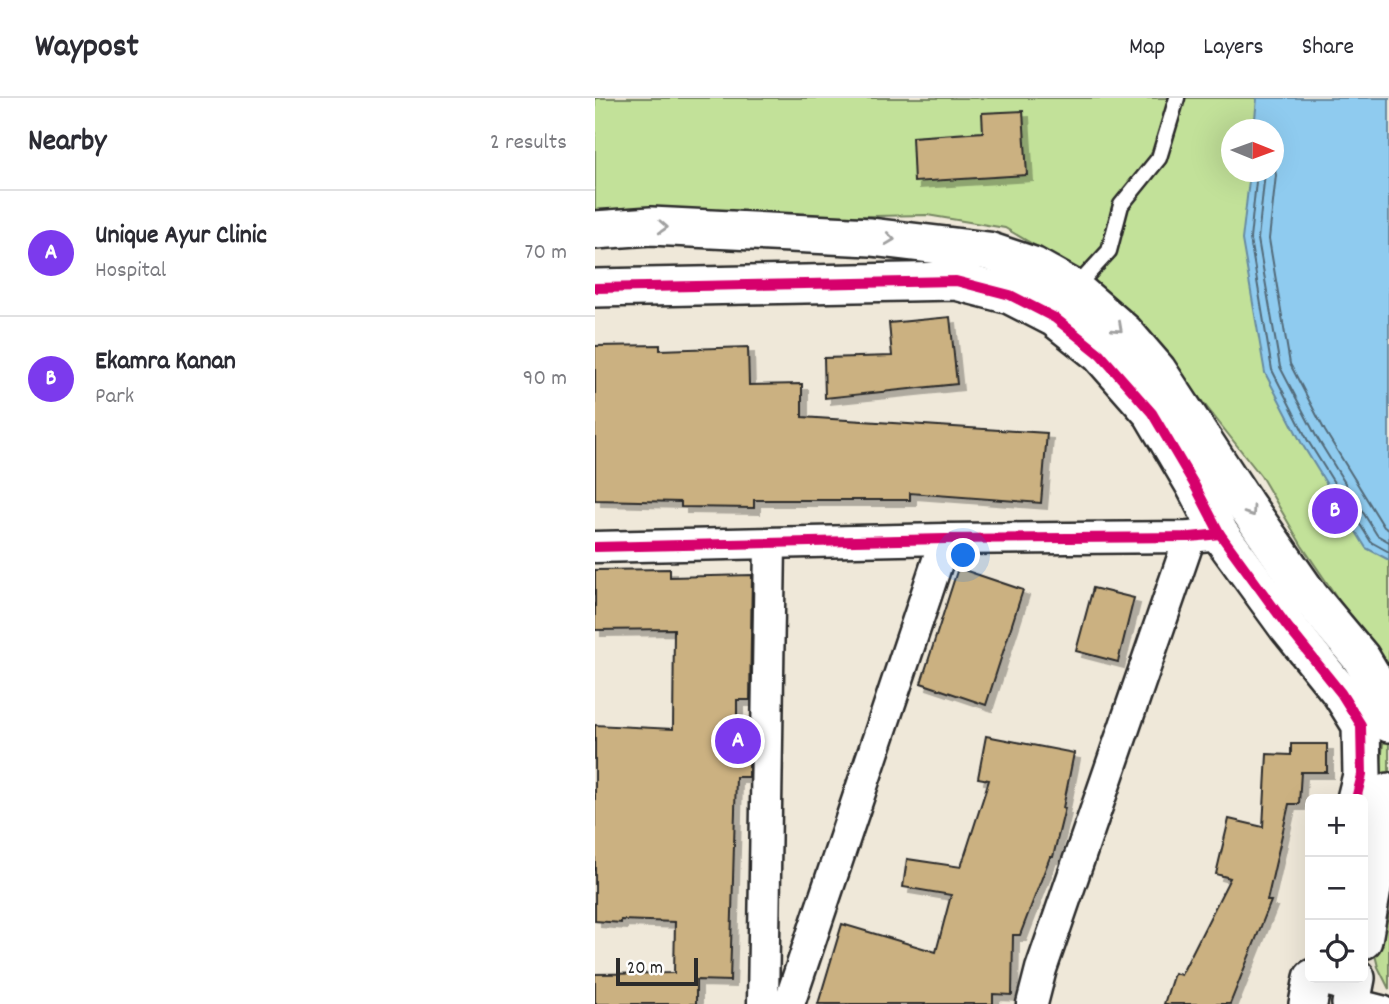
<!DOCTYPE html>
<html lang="en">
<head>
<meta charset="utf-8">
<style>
  :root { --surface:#fff; --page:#f7f7f7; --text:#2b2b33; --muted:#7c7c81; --line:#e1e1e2; --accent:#7c3aed }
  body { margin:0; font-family:Dekko,sans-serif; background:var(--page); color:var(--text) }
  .controls { position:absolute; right:21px; bottom:21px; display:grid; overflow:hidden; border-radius:10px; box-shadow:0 7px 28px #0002 }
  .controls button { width:63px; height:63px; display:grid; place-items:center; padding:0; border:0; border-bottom:2px solid var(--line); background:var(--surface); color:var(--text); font:35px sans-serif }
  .compass { position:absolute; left:626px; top:21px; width:63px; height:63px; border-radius:50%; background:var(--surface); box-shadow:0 7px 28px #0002; rotate:91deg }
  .scale { position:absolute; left:21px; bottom:18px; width:82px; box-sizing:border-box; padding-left:7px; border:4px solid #2b2b2b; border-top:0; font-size:19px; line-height:24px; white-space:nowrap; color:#2b2b2b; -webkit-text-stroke:5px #fff; paint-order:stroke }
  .you { position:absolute; left:369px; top:458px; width:24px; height:24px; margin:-18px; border:5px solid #fff; border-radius:50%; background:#1a73e8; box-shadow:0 0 0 10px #1a73e833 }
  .badge { display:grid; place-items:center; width:46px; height:46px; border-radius:50%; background:var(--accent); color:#fff; font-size:23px; font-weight:700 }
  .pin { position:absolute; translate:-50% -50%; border:4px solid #fff; box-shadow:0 2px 7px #0006 }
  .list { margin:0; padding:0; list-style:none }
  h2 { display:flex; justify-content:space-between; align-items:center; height:91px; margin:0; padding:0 28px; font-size:30px }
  h2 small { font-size:23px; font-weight:400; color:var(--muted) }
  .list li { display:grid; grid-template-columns:46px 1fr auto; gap:21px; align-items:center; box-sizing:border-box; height:126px; padding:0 28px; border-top:2px solid var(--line) }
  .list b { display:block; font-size:26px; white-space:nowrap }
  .list p { margin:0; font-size:23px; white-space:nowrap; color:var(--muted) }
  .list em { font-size:23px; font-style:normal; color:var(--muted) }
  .icon { flex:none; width:38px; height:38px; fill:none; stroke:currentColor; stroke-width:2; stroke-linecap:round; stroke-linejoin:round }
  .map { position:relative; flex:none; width:794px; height:906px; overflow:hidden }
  header { display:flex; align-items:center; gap:42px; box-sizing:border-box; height:98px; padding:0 35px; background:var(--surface); border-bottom:2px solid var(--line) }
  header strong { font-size:33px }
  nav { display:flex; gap:38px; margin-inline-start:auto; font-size:24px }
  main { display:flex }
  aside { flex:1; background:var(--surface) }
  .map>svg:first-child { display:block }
  .green { fill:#c2e199; stroke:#768662; stroke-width:2; fill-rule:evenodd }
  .water { fill:#8fcbef; stroke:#678ba1; stroke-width:2 }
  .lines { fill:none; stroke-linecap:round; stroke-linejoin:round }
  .shore { stroke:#536b79; stroke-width:2 }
  .building { fill:#cbb181; stroke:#2b2b2b; stroke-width:2; filter:url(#shadow) }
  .service-casing { stroke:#2b2b2b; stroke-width:19 }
  .minor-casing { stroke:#2b2b2b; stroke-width:35 }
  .tertiary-casing { stroke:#2b2b2b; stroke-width:42 }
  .service { stroke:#fff; stroke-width:14 }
  .minor { stroke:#fff; stroke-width:30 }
  .tertiary { stroke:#fff; stroke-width:37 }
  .cycleway-casing { stroke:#fff; stroke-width:15 }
  .cycleway { stroke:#d6006c; stroke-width:10 }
  .oneway { stroke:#a0a0a0 }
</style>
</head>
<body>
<header>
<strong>Waypost</strong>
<nav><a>Map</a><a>Layers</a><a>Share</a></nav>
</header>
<main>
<aside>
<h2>Nearby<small>2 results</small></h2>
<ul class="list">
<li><span class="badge">A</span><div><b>Unique Ayur Clinic</b><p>Hospital</p></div><em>70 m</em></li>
<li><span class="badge">B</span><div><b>Ekamra Kanan</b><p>Park</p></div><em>90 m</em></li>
</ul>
</aside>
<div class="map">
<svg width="794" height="906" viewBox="0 0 794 906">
  <defs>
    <filter id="shadow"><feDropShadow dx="6" dy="6" stdDeviation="0" flood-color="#0004"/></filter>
  </defs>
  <rect width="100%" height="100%" fill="#efe8d9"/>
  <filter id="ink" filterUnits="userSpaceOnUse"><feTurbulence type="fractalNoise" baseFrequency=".0143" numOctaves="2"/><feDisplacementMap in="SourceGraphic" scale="14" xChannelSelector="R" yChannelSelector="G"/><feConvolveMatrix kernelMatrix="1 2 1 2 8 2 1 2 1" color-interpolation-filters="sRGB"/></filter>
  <g filter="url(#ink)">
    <path class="green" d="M 0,0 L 794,0 L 794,891 L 783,869 L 775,836 L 779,727 L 790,627 L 777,551 L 707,448 L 666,378 L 576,264 L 468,164 L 410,130 L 332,117 L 0,123 ZM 636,32 L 678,32 L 678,74 L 636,74 Z"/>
    <path class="water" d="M 662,0 L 794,0 L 794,462 L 771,450 L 707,346 L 670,275 L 647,142 L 655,74 L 678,74 L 678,32 L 659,31 Z"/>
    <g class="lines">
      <g class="shore">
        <path d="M 678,63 L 681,77 L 674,141 L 695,266 L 730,333 L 789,429 L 794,432"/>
        <path d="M 662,74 L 655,141 L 677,272 L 713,343 L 776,444 L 794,454"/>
        <path d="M 670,74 L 663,141 L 685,269 L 721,338 L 782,437 L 794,444"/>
      </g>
    </g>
    <g class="building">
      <path d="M 428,13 L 432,77 L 319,84 L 317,39 L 388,34 L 387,15 Z"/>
      <path d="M 355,219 L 362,286 L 230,300 L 229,260 L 297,258 L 294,225 Z"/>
      <path d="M 65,247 L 65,252 L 153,249 L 154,287 L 207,286 L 207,319 L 452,335 L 446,405 L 315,395 L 315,402 L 159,402 L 159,410 L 86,409 L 86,404 L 0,402 L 0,248 Z"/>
      <path d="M 363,470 L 428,492 L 391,607 L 326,585 Z"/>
      <path d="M 75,471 L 75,479 L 157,477 L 155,602 L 142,602 L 142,654 L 154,654 L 154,679 L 141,679 L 135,883 L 101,882 L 101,906 L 0,906 L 0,876 L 79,875 L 80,824 L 26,822 L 26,825 L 0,823 L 0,627 L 78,631 L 79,531 L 0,532 L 0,472 Z"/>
      <path d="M 498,490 L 539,500 L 523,564 L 481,553 Z"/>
      <path d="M 391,638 L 479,655 L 468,710 L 470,710 L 458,759 L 455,759 L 425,837 L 418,837 L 417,897 L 398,896 L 398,906 L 223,906 L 247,826 L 341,854 L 356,797 L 308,789 L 312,761 L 366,769 L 394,682 L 383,680 Z"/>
      <path d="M 696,646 L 732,646 L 732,674 L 706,674 L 704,706 L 694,706 L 672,803 L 676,803 L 635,906 L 569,906 L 579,875 L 586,877 L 635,780 L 621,776 L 634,721 L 668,729 L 672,656 L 696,657 Z"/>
    </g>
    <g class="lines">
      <g class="service-casing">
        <g id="service">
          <path d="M 480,190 L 514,153 L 526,107 L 564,60 L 582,0"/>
          <path d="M 717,887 L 791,906"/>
        </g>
      </g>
      <g class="minor-casing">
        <g id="minor">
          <path d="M 0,449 L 350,441 L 595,439 L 625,436"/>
          <path d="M 168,906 L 175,445"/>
          <path d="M 194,906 L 350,441"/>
          <path d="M 437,906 L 446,871 L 595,439"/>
        </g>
      </g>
      <g class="tertiary-casing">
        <g id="tertiary">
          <path d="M 0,132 L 56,128 L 276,139 L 393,153 L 438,168 L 479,191 L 530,235 L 562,272 L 650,406 L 715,499 L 766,560 L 784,590 L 794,625"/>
          <path d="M 0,190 L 361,183 L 415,197 L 460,220 L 505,256 L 557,315 L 599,386 L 625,436 L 692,528 L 746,595 L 766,627 L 767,677 L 761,701"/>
          <path d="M 768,842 L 794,694"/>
          <path d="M 713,906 L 718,880"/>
          <path d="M 756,906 L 761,880"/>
        </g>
      </g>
      <use href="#service" class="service"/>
      <use href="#minor" class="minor"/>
      <use href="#tertiary" class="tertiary"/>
      <g class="cycleway-casing">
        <g id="cycleway">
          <path d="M 0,190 L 361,183 L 415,197 L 460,220 L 505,256 L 557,315 L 599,386 L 625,436 L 692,528 L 746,595 L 766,627 L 767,677 L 761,701"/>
          <path d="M 0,449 L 350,441 L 595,439 L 625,436"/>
        </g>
      </g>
      <use href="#cycleway" class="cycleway"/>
    </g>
    <defs><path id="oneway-chevron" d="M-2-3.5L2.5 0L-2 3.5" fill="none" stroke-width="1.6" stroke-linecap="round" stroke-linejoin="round" transform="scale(1.75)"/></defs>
    <g class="oneway">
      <use href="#oneway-chevron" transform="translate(68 129) rotate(3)"/>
      <use href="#oneway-chevron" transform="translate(295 141) rotate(7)"/>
      <use href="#oneway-chevron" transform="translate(523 230) rotate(42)"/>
      <use href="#oneway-chevron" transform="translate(656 414) rotate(55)"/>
    </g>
  </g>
</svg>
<div class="controls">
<button>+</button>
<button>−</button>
<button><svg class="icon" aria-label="locate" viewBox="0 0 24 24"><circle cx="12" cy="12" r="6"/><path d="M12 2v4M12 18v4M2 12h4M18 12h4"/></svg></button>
</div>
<svg class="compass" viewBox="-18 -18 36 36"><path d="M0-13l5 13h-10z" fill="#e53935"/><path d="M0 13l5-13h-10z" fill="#7c7c81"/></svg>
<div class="scale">20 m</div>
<div class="you"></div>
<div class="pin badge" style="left:143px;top:643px">A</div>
<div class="pin badge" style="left:740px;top:413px">B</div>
</div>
</main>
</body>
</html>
